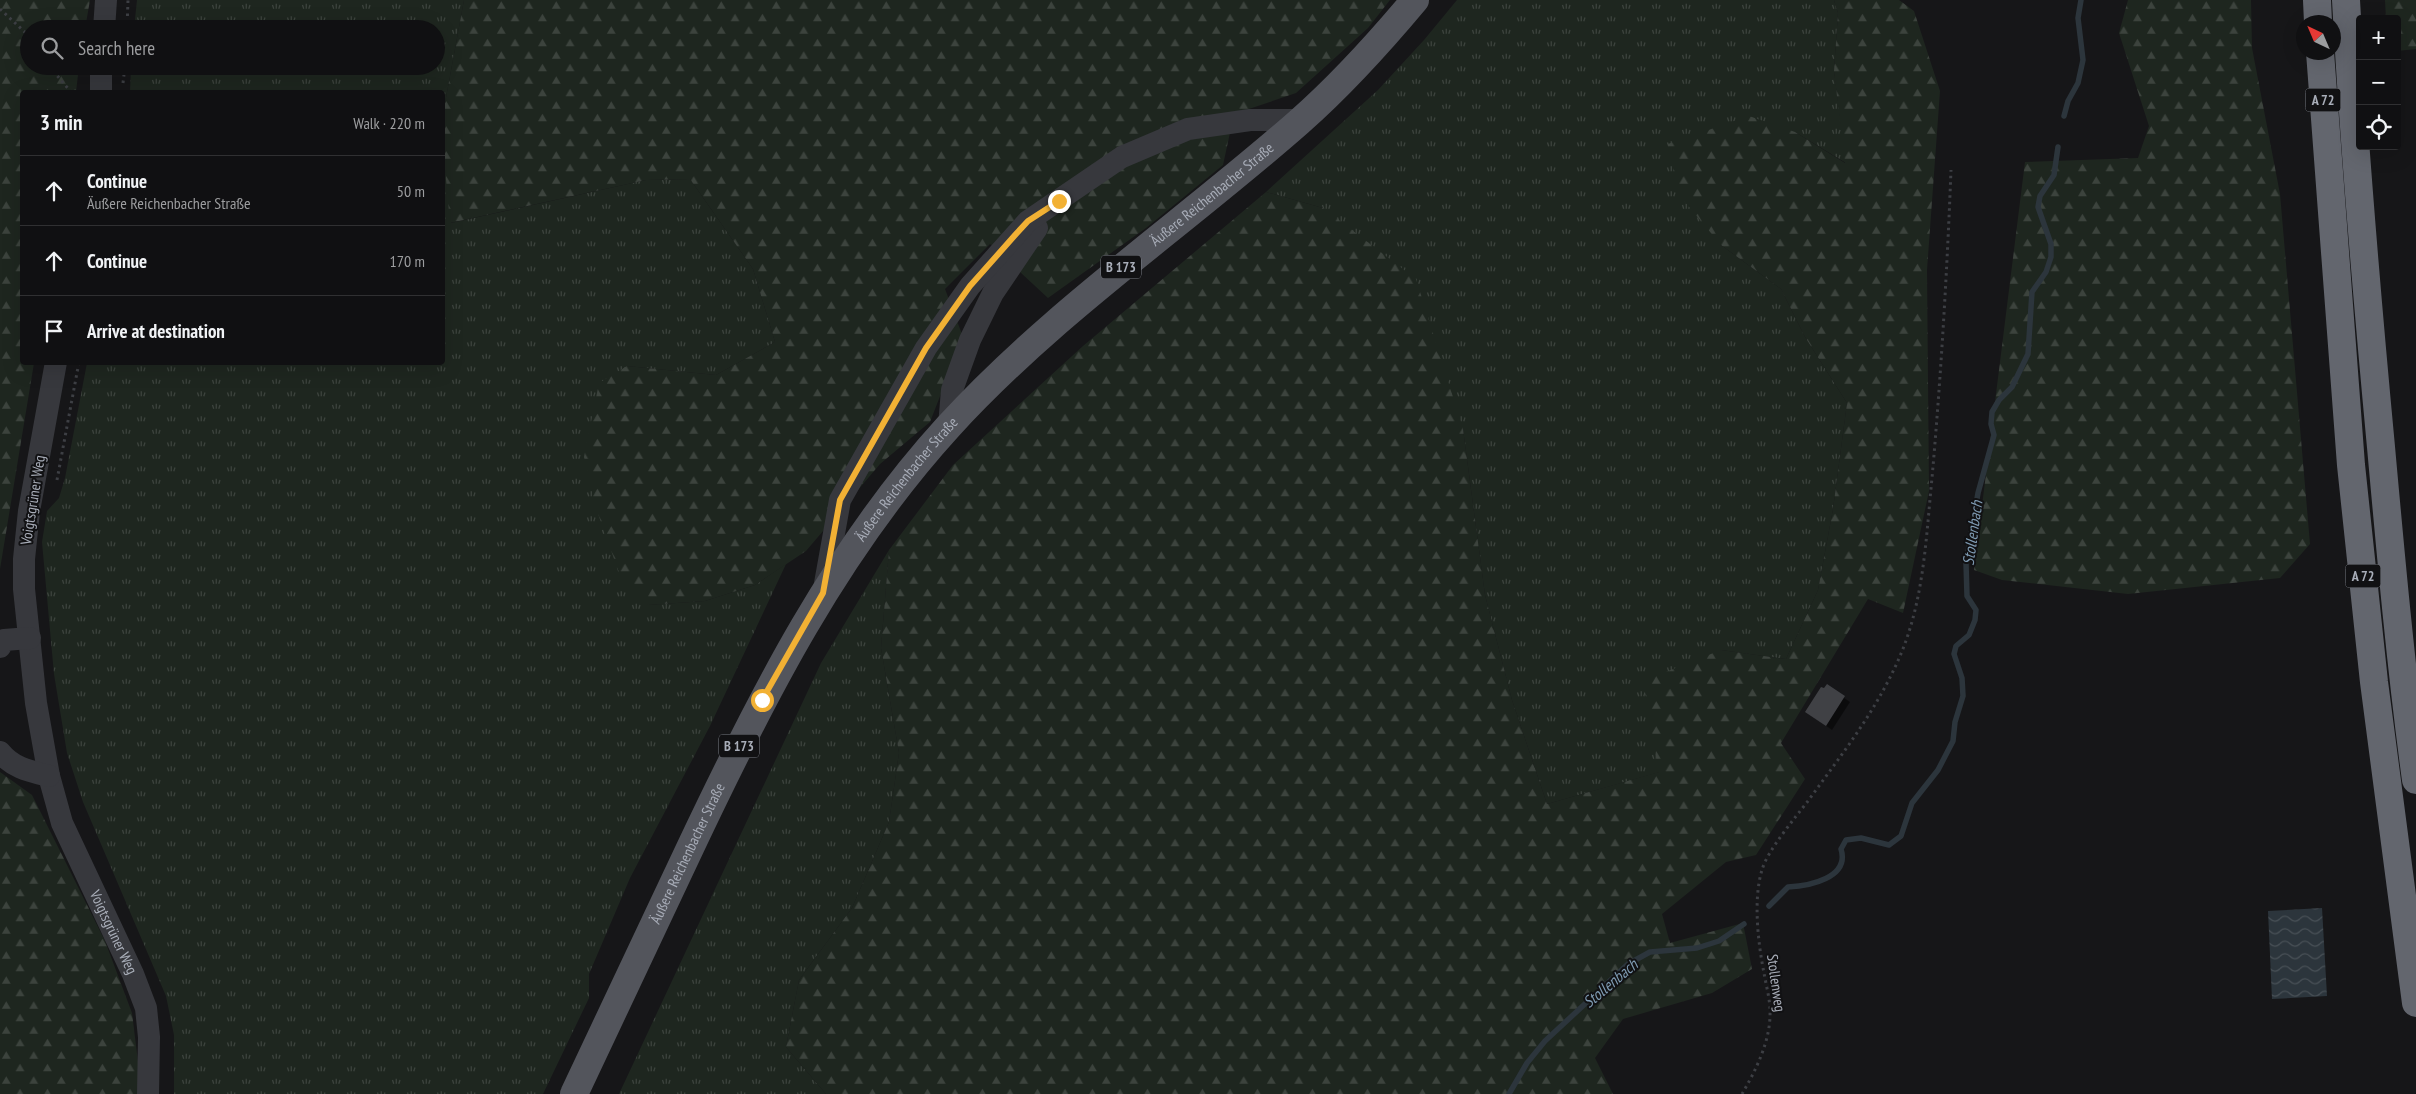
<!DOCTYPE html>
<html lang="en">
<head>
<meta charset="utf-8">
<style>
  :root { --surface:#101012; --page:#1e1e20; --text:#f1f3f6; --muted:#9c9d9f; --line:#303032 }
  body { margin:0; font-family:"PT Sans Narrow",sans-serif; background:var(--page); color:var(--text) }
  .controls { position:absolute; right:15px; top:15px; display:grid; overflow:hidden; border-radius:5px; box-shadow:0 5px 20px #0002 }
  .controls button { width:45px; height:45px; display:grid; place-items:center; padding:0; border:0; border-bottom:1px solid var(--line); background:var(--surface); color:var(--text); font:25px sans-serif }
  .compass { position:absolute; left:2296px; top:15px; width:45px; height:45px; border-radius:50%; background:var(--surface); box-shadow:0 5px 20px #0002; rotate:316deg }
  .stop { position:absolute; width:15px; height:15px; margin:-11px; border:4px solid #f2b134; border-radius:50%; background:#fff }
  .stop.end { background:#f2b134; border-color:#fff; box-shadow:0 1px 5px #0008 }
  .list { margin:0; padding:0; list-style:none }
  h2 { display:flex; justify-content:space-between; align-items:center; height:65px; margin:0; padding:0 20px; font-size:21px }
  h2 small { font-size:16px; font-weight:400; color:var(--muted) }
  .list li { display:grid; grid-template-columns:32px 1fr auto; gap:15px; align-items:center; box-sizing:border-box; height:70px; padding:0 20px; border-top:1px solid var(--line) }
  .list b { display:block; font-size:19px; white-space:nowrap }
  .list p { margin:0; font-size:16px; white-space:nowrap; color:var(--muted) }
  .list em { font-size:16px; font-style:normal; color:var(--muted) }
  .icon { flex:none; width:28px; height:28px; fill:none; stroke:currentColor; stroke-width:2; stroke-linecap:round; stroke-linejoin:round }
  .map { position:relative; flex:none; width:2416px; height:1094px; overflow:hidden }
  .search { position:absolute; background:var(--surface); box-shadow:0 5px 20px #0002; left:20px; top:20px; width:425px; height:55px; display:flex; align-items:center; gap:12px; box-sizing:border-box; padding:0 18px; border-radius:28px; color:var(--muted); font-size:19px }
  .panel { position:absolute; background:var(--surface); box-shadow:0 5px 20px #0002; left:20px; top:90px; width:425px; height:275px; border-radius:5px }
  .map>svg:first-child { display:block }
  .grass { fill:url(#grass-tufts) }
  .forest { fill:url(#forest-firs) }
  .water { fill:url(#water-waves) }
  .shadow { fill:#0007 }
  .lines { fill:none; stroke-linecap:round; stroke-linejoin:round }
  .stream { stroke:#2c353c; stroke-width:5.5 }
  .building { fill:#404145 }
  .path { stroke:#3d3f44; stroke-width:3; stroke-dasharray:2.5 4; stroke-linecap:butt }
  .minor { stroke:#37383d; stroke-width:22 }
  .major { stroke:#53555c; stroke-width:28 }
  .highway { stroke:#63666e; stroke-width:28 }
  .route { stroke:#f2b134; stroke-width:6 }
  .labels { text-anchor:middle; stroke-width:4; stroke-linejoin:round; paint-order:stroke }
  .shield { fill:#111113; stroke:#7b7e86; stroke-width:1 }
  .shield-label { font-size:14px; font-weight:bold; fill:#a8adb8 }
  .street-label { font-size:15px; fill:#a8adb8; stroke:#111113 }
  .water-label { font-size:16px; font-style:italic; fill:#7f9bb3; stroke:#111113 }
</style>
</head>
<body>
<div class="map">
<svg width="2416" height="1094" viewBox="0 0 2416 1094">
  <defs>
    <pattern id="grass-tufts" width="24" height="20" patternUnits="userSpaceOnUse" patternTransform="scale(1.25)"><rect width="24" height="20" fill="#1e261f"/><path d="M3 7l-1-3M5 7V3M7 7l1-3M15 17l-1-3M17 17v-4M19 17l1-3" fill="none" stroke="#3c433d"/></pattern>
    <pattern id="forest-firs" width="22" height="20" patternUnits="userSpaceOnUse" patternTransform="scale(1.25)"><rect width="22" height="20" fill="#1e261f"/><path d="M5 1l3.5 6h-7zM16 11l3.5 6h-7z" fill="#3c433d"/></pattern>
    <pattern id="water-waves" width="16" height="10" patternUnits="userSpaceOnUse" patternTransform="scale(1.25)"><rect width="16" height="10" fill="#2c353c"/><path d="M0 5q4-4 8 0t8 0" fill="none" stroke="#485056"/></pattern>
  </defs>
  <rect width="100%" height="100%" fill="#161618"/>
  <g class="grass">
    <path d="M 137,0 L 464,0 L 443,114 L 442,92 L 130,92 L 131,66 L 436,66 L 436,29 L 134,29 Z"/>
    <path d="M 1457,0 L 1834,0 L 1838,13 L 1834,71 L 1846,163 L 1795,132 L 1721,245 L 1781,289 L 1805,337 L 1847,403 L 1833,509 L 1818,590 L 1786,659 L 1721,650 L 1660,772 L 1547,804 L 1512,700 L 1485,595 L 1463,429 L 1323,208 L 1266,192 L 1378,90 L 1424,40 Z"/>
    <path d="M 443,147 L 451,223 L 646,180 L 690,179 L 753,269 L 775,342 L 716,375 L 627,366 L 648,605 L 705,601 L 755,585 L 786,564 L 710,726 L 630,878 L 589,974 L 589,998 L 543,1094 L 174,1094 L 174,1035 L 166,996 L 83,802 L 67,753 L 54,674 L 42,542 L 47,511 L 59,498 L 65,478 L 87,363 L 442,362 Z"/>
    <path d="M 889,550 L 881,648 L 899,753 L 889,822 L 852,908 L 799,980 L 786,1047 L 826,1094 L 619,1094 L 821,663 Z"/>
  </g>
  <g class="forest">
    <path d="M 0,0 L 90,0 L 85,29 L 29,29 L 29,66 L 79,66 L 76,92 L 22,92 L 22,362 L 34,363 L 0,569 Z"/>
    <path d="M 464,0 L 1390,0 L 1368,28 L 1296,93 L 1234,114 L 1223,165 L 1146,228 L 1048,298 L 990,244 L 945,289 L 963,337 L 930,422 L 880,464 L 806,551 L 755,585 L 705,601 L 648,605 L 618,570 L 596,508 L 584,457 L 599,383 L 627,366 L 716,375 L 775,342 L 753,269 L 690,179 L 646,180 L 450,223 L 443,147 L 443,114 Z"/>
    <path d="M 1834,0 L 1899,0 L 1914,11 L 1940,91 L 1927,270 L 1929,491 L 1903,613 L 1868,599 L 1781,743 L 1805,779 L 1756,855 L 1726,862 L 1662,914 L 1670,943 L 1743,923 L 1752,969 L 1712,993 L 1623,1019 L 1595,1058 L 1613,1094 L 826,1094 L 786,1047 L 799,980 L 852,908 L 889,822 L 899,753 L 881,648 L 889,550 L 953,465 L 1083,346 L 1266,192 L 1323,208 L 1416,279 L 1463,429 L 1485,595 L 1512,700 L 1547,804 L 1659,772 L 1643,681 L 1721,650 L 1786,659 L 1818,590 L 1833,509 L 1847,403 L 1805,337 L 1781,289 L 1721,245 L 1680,196 L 1668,144 L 1749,116 L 1795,132 L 1845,163 L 1834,71 L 1838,13 Z"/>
    <path d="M 2128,0 L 2251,0 L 2252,48 L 2280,194 L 2310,544 L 2280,578 L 2128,594 L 2002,580 L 1974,570 L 2025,162 L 2138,158 L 2149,126 L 2119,33 Z"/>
    <path d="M 2385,0 L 2416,0 L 2416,49 L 2397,51 L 2397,19 L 2386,19 Z"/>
    <path d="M 0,772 L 32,795 L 105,941 L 132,1013 L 142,1094 L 0,1094 Z"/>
  </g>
  <path class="water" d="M 2322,908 L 2327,996 L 2272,999 L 2268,911 Z"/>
  <path class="shadow" d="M 1827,686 L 1850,702 L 1832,730 L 1807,712 Z"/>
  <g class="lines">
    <g class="stream">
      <path d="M 2064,116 L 2068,101 L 2078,83 L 2083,60 L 2078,18 L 2081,0"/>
      <path d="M 1769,906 L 1788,887 C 1809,886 1850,878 1841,849 L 1846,840 L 1861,838 L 1889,845 L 1901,836 L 1912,803 L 1938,770 L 1953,741 L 1955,722 L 1963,696 L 1962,678 L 1954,654 L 1956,646 L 1969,635 L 1975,620 L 1976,610 L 1967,596 L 1966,563 L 1978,493 L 1994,435 L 1991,424 L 1992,412 L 1999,400 L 2012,387 L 2028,354 L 2032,292 L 2046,272 L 2051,257 L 2051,244 L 2038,207 L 2040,196 L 2054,175 L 2058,147"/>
      <path d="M 1509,1094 L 1527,1063 L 1545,1041 L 1628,964 L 1650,952 L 1697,948 L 1719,941 L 1744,924"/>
    </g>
  </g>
  <path class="building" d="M 1827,684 L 1845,696 L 1826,726 L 1805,712 L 1821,687 L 1824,688 Z"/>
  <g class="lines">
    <g class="path">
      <path d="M 0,9 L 29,36"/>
      <path d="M 127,29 L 128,0"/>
      <path d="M 49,66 L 71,92"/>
      <path d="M 123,83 L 125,66"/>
      <path d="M 57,480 L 79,362"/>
      <path d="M 1742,1094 C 1756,1070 1771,1040 1770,1011 C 1770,999 1766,985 1764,973 C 1758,943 1753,899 1762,870 C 1767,851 1795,818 1808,801 C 1842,754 1877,710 1900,656 C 1924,600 1926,538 1932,478 C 1941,376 1947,273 1951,170"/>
    </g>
    <g class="minor">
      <path d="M 104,29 L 106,0"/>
      <path d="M 101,92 L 101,66"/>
      <path id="s1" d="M 56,362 L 29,511 L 24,559 L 24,589 L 36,703 L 49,776 L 62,823 L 133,974 L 146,1008 L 149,1037 L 148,1094"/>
      <path d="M 949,426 L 952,390 L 970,340 L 993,293 L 1037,228"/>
      <path d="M 824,589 L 840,500 L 926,348 L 970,286 L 1028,221 L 1122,157 L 1188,129 L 1250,120 L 1301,120"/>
      <path d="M 0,647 L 4,640 L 30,638"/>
      <path d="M 0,752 C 13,768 29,771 49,776"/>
    </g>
    <path class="major" id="s2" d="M 574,1094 C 613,1011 652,928 691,846 C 762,696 836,550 948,427 C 1053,312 1182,225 1299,122 C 1341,85 1379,43 1415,0"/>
    <g class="highway">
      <path d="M 2317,0 L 2318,22"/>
      <path d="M 2346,0 C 2354,149 2367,298 2381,447 C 2391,558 2401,669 2416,780"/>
      <path d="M 2320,52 L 2351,465 L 2374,682 L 2416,1003"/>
    </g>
  </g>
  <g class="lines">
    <path class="route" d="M 762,700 L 823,593 L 840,500 L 926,348 L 970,286 L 1016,234 L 1028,221 L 1059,201"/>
  </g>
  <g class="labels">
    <g class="shield">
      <rect x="2305.5" y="88.5" width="35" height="23" rx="4"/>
      <rect x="1101" y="255.5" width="40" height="23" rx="4"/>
      <rect x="2345.5" y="564.5" width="35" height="23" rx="4"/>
      <rect x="719" y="734.5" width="40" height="23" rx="4"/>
    </g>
    <g class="shield-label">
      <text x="2323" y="105">A 72</text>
      <text x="1121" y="272">B 173</text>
      <text x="2363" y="581">A 72</text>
      <text x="739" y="751">B 173</text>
    </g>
    <g class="street-label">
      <text dy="5" stroke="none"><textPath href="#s2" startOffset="1120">Äußere Reichenbacher Straße</textPath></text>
      <text dy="5" stroke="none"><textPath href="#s2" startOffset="701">Äußere Reichenbacher Straße</textPath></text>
      <text transform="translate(33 500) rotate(-81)" y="5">Voigtsgrüner Weg</text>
      <text dy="5" stroke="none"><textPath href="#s2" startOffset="266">Äußere Reichenbacher Straße</textPath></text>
      <text dy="5" stroke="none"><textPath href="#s1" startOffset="588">Voigtsgrüner Weg</textPath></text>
      <text transform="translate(1776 983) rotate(82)" y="5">Stollenweg</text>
    </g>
    <g class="water-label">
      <text transform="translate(1972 533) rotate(-82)" y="6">Stollenbach</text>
      <text transform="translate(1610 983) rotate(-40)" y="6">Stollenbach</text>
    </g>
  </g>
</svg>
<div class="controls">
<button>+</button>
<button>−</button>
<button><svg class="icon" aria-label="locate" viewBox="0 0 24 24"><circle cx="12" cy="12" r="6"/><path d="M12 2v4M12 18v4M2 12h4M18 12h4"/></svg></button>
</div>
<svg class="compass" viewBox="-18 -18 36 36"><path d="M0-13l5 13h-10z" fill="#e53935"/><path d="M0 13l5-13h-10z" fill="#9c9d9f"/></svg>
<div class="stop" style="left:762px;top:700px"></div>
<div class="stop end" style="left:1059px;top:201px"></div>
<div class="search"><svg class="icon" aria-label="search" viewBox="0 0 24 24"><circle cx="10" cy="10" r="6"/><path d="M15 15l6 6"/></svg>Search here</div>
<section class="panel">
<h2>3 min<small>Walk · 220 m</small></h2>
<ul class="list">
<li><svg class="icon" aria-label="ahead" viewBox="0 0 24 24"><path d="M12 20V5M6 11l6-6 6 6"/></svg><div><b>Continue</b><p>Äußere Reichenbacher Straße</p></div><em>50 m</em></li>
<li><svg class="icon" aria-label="ahead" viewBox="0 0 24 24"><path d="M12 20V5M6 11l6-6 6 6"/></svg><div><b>Continue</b></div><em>170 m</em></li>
<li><svg class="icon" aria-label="arrive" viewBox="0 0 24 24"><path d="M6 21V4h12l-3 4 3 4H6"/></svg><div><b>Arrive at destination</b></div></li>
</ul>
</section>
</div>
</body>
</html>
